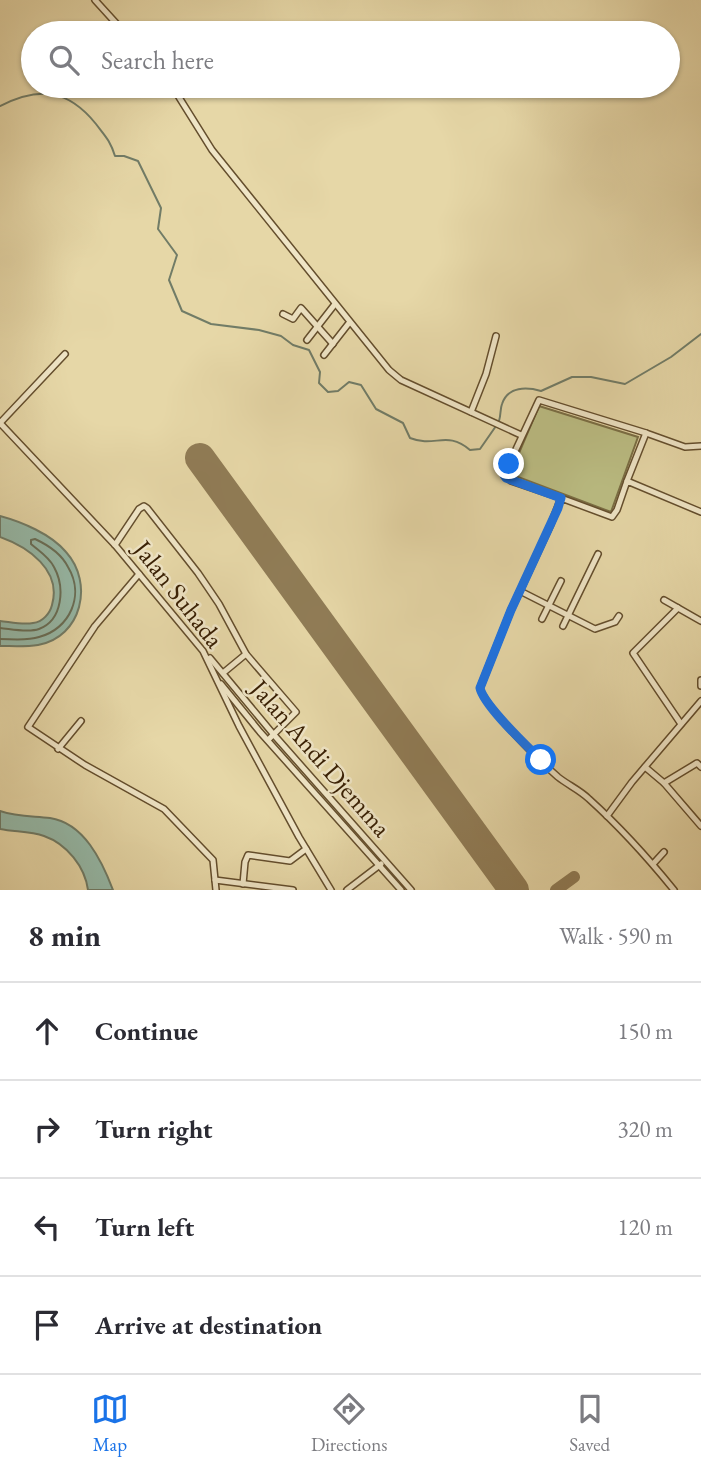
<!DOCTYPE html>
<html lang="en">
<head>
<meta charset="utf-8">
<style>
  :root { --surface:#fff; --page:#f2f2f3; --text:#2b2b33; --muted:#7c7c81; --line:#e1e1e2; --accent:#1a73e8 }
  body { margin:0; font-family:"EB Garamond",serif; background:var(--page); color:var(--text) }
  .stop { position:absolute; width:21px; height:21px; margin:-16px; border:5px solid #1a73e8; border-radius:50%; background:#fff }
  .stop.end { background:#1a73e8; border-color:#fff; box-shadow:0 2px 7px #0008 }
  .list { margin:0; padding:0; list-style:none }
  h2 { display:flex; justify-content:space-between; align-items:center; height:91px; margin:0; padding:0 28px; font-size:30px }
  h2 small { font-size:23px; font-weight:400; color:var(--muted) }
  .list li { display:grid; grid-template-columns:46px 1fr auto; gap:21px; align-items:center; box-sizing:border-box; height:98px; padding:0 28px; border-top:2px solid var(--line) }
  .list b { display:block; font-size:26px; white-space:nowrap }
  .list em { font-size:23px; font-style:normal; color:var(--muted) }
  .icon { flex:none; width:38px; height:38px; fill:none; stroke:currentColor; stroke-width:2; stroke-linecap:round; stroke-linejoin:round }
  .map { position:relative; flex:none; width:701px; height:890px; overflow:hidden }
  .search { position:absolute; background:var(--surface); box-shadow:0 2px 5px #0004; left:21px; right:21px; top:21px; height:77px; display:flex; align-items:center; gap:18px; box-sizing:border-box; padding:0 24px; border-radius:38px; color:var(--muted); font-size:26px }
  .sheet { height:483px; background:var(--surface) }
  nav { display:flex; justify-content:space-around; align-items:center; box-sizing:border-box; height:98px; border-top:2px solid var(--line); background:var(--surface); font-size:19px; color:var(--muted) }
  nav a { display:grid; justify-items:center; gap:4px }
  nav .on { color:var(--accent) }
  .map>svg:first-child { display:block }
  .green { fill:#bbbd83; stroke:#7a6e44; stroke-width:2 }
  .water { fill:#96baa9; stroke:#717c67; stroke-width:2 }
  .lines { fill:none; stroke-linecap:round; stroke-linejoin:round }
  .shore { stroke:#686d56; stroke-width:2 }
  .stream { stroke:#717c67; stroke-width:2 }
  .taxiway { stroke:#907c56; stroke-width:12 }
  .runway { stroke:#907c56; stroke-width:30 }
  .street-casing { stroke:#644e2d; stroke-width:8 }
  .street { stroke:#efe5c6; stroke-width:5 }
  .route { stroke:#1a73e8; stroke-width:9 }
  .labels { text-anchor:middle; stroke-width:5; stroke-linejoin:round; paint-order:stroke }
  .street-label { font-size:26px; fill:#392004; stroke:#efe5c6 }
</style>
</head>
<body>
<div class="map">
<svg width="701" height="890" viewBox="0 0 701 890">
  <rect width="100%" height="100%" fill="#e6d7a7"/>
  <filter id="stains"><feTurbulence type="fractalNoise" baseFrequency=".00286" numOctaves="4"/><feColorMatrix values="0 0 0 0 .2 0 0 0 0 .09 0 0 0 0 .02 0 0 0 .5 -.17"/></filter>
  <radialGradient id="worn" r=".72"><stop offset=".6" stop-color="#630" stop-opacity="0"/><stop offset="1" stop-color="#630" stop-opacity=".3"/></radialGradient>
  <path class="green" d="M 539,406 L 638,437 L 611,512 L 510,474 Z"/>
  <g class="water">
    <path d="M 0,516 C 22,522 51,534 66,552 C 94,583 82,637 38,645 C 26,647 12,646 0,646 L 0,621 C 10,622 23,625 33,623 C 43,622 50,613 52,605 C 62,570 28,547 0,537 Z"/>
    <path d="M 0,811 C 17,817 32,816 50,818 C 84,823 102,861 113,890 L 88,890 C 85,867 67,844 44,836 C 30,831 14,832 0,829 Z"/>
  </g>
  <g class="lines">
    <path class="shore" d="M 0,628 C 11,629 28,633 39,629 C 63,620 65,587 54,567 C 49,557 39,551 31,544 L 31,540 L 35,539 C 48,545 61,553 68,567 C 85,595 70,629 39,637 C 27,641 12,639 0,639"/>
    <g class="stream">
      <path d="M 0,106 C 39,86 68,89 96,124 C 105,136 110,140 115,156 L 124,156 L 138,161 L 161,208 L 158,229 L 177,255 L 169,280 L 182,311 L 211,324 L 259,330 L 281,336 L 293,345 L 309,350 L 320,372 L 319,383 L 328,392 L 338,391 L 349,382 L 361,385 L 376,409 L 403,423 L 410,438 C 435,448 447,430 470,450 L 480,449 L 496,426"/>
      <path d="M 499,421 C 501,415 500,409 502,404 C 508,386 527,387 541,391 L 572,377 L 591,377 L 625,384 L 671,357 L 701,334"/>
    </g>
    <path class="taxiway" d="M 556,890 L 574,877"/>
    <path class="runway" d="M 200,458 L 514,890"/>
    <g class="street-casing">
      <g id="street">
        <path d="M 95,0 L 125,33"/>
        <path d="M 172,86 L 212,150 L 389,370 L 401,380 L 521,435"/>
        <path d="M 283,314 L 293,319 L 301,308 L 333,344"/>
        <path d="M 307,340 L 335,304"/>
        <path d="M 324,355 L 349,323"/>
        <path d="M 471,412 L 486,374 L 496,336"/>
        <path d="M 0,423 L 115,545 L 203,651 L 239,726 L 299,837 L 331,890"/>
        <path d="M 0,423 L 65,354"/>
        <path d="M 646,433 L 685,447 L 701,446"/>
        <path d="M 561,498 L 511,481 L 504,475 L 539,400 L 646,433 L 627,481"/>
        <path d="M 115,545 L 139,509 L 144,506 L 147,508 L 198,573 L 219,604 L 246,654 L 296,712 L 268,740"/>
        <path d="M 139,574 L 95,626 L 28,727 L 85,765 L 164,809 L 213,860 L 216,890"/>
        <path d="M 520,591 L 595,629 L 615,622 L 619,616"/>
        <path d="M 664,600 L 701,621"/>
        <path d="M 678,608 L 633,653 L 681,724"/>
        <path d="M 542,619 L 561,581"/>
        <path d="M 563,626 L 598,554"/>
        <path d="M 210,658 L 274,735 L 411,890"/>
        <path d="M 223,673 L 246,654"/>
        <path d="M 701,680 L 701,686"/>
        <path d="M 221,684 L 260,732 L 401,890"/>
        <path d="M 58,749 L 81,721"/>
        <path d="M 645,767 L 664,783 L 701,826"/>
        <path d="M 664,783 L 697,763 L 701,767"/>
        <path d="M 607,816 L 632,782 L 701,701"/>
        <path d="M 653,864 L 664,852"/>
        <path d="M 215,880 L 293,890"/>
        <path d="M 243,884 L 245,862 L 248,855 L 290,861 L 306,849"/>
        <path d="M 347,890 L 381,864"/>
        <path d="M 674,890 C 648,858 620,827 589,799 C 580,790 568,785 558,777 C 542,763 484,706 480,688 L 511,610 L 551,524 L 561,498 L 612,517 L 617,510 L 627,481 L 701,512"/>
      </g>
    </g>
    <use href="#street" class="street"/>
  </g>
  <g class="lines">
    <path class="route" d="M 509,464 L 504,475 L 506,478 L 561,498 L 558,508 L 511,610 L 480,688 C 484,706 526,745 541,760"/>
  </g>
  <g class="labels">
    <g class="street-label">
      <text transform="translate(179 594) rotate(52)" y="9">Jalan Suhada</text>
      <text transform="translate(321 758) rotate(49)" y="9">Jalan Andi Djemma</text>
    </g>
  </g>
  <rect width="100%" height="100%" filter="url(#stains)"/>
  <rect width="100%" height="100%" fill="url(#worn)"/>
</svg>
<div class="stop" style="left:541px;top:760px"></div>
<div class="stop end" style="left:509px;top:464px"></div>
<div class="search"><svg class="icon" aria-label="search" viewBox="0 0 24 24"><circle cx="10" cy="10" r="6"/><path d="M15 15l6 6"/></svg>Search here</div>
</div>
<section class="sheet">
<h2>8 min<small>Walk · 590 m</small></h2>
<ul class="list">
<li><svg class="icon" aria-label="ahead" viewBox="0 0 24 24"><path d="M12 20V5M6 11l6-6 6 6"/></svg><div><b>Continue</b></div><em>150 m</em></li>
<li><svg class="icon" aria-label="right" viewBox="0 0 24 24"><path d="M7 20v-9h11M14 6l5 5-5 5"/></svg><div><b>Turn right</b></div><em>320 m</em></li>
<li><svg class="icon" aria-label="left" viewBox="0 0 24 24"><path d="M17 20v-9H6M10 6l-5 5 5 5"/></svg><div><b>Turn left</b></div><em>120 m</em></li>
<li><svg class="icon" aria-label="arrive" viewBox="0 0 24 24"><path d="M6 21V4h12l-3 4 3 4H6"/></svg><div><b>Arrive at destination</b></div></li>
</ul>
</section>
<nav>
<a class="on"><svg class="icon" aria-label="map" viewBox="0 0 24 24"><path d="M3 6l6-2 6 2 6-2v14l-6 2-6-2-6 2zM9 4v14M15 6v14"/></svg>Map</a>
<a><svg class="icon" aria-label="directions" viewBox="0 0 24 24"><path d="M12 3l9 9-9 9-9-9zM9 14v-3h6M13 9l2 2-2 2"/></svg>Directions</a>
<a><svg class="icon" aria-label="saved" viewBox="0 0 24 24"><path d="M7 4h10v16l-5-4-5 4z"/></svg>Saved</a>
</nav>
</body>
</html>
